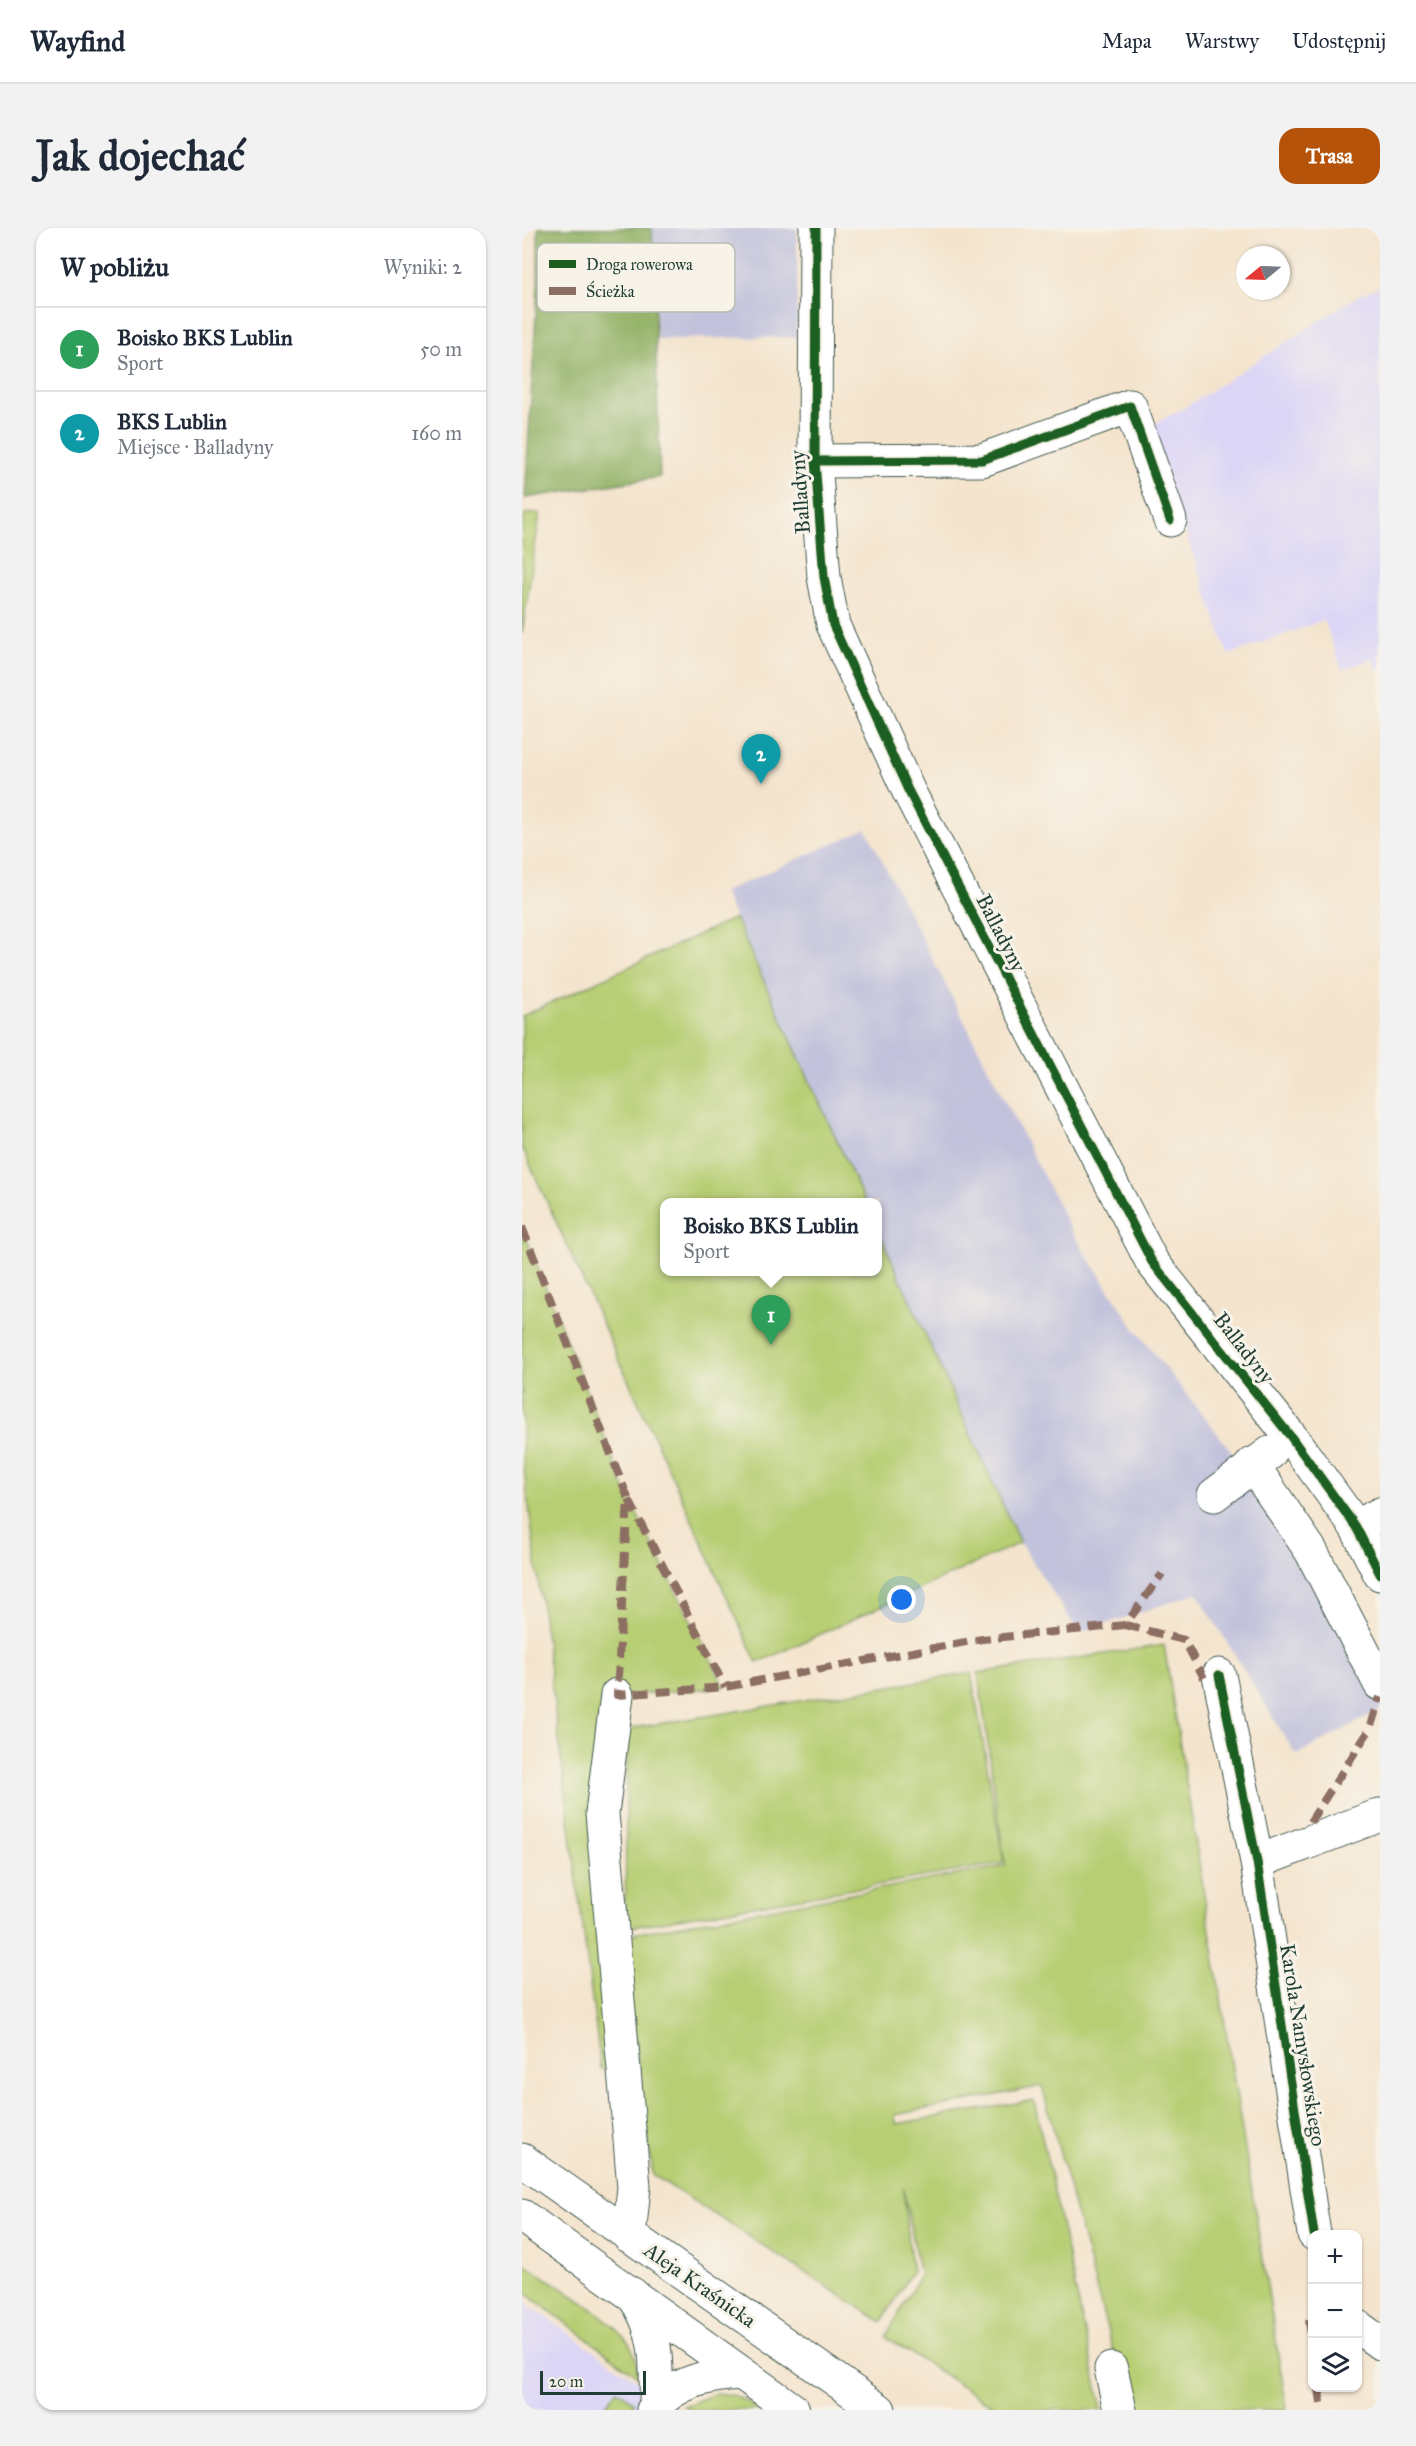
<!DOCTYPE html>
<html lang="pl">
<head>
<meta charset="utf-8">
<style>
  :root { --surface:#fff; --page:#f2f2f3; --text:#1f2937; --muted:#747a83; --line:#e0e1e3; --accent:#b45309 }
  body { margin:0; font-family:"IM FELL Great Primer",serif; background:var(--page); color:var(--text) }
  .controls { position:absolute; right:18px; bottom:18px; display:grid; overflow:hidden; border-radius:12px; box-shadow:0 2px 4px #0004 }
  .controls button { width:54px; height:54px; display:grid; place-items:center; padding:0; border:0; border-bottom:2px solid var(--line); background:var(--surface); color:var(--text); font:30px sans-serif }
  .compass { position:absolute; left:714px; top:18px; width:54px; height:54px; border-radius:50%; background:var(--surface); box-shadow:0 2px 4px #0004; rotate:251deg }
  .scale { position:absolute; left:18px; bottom:15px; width:106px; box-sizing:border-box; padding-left:6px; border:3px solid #1f3d34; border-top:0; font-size:16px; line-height:21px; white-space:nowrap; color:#1f3d34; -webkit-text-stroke:4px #f7f3e8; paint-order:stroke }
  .you { position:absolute; left:380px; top:1372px; width:21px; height:21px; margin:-15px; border:4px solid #fff; border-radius:50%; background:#1a73e8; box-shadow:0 0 0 9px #1a73e833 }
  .badge { display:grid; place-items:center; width:39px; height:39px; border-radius:50%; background:var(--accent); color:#fff; font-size:20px; font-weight:700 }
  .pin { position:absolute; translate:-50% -50px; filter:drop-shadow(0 2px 3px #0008) }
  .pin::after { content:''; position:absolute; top:32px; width:21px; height:18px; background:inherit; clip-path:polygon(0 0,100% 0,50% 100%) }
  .popup { position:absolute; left:138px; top:970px; width:222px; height:78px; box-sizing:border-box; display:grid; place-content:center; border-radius:12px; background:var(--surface); filter:drop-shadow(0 2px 4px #0005); font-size:20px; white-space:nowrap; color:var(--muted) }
  .popup b { font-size:22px; color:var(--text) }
  .popup::after { content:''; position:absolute; left:50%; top:100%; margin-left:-12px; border:12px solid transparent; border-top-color:var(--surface) }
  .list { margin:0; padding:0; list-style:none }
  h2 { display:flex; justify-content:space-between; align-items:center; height:78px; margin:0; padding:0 24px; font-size:26px }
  h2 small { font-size:20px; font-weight:400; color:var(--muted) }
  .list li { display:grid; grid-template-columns:39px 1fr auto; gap:18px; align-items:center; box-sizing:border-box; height:84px; padding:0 24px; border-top:2px solid var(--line) }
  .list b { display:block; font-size:22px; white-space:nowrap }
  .list p { margin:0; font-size:20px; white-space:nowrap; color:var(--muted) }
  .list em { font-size:20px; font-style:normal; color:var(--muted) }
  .icon { flex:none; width:33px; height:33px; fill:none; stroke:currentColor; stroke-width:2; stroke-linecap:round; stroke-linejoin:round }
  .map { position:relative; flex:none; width:858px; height:2182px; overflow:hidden; border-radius:18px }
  header { display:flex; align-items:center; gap:36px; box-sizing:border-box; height:84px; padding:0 30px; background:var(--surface); border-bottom:2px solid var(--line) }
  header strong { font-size:28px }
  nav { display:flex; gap:33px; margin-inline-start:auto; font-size:21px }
  .intro { display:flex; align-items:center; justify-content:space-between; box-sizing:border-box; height:144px; padding:0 36px }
  h1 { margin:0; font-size:42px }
  .button { padding:15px 27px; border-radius:18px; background:var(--accent); color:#fff; font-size:21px; font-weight:700 }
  main { display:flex; gap:36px; padding:0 36px }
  aside { flex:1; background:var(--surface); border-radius:18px; box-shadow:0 2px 4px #0004 }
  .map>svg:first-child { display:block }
  .built { fill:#dcd6f6 }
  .industrial { fill:#c2c2dc }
  .green { fill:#b7ce73; stroke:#6b8654; stroke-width:1.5 }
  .forest { fill:#91b165; stroke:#58774c; stroke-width:1.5 }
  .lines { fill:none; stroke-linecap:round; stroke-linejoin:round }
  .minor-casing { stroke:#3f564b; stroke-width:35 }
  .major-casing { stroke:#3f564b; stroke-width:35 }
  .minor { stroke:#fff; stroke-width:33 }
  .major { stroke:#fff; stroke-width:33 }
  .quiet { stroke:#8d6e63; stroke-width:8; stroke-dasharray:15 8; stroke-linecap:butt }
  .cycleway-casing { stroke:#f7f3e8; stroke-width:13 }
  .cycleway { stroke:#1b5e20; stroke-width:9 }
  .labels { text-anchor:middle; stroke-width:6; stroke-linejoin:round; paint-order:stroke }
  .street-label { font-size:21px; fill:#1f3d34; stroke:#f7f3e8 }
  .key { fill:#f7f3e8; stroke:#b6bcb2; stroke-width:1.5 }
  .key-label { font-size:16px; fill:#1f3d34 }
</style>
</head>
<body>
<header>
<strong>Wayfind</strong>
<nav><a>Mapa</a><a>Warstwy</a><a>Udostępnij</a></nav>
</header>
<div class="intro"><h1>Jak dojechać</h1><a class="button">Trasa</a></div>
<main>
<aside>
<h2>W pobliżu<small>Wyniki: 2</small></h2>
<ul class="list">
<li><span class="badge" style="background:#2e9e5b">1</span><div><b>Boisko BKS Lublin</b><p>Sport</p></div><em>50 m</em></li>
<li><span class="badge" style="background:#0f9aa8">2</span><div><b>BKS Lublin</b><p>Miejsce · Balladyny</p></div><em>160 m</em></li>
</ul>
</aside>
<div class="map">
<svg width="858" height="2182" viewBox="0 0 858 2182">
  <rect width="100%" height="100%" fill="#f7f3e8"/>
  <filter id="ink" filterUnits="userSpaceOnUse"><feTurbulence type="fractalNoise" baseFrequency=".0167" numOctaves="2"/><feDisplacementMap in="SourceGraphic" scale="12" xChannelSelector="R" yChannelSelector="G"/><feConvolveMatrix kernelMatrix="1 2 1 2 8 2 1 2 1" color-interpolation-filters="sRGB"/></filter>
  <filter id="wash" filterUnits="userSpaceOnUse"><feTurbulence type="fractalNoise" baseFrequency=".008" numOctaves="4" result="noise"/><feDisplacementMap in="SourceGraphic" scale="24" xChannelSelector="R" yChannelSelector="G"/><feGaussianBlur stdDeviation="1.35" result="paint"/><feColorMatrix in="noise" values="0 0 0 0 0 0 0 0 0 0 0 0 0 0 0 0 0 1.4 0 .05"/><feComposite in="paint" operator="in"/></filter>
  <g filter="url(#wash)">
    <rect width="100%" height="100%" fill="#f4e4cd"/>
    <g class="built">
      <path d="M 858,58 L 858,441 L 855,442 L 851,431 L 820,442 L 802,392 L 706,427 L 627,199 L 662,180 L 837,67 Z"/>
      <path d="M 0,2072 L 157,2182 L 0,2182 Z"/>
    </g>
    <g class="industrial">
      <path d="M 130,0 L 275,0 L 275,109 L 135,111 Z"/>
      <path d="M 344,601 L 551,1006 L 613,1101 L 717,1233 L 858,1429 L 858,1482 L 774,1527 L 675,1365 L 557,1405 L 498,1315 L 356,1002 L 356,974 L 343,974 L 201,664 Z"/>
    </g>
    <g class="green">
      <path d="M 18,285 L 0,406 L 0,304 L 3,286 Z"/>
      <path d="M 213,690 L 343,974 L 142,974 L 142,1044 L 356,1044 L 356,1002 L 498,1315 L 235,1435 L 0,919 L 0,788 Z"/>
      <path d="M 0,999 L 106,1269 L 203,1459 L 95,1468 L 80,1585 L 101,1838 L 79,1841 L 0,1226 Z"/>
      <path d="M 642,1417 L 765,2182 L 607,2182 L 520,1858 L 373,1887 L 374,1896 L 512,1872 L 580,2182 L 477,2182 L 364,2109 L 398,2047 L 381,1959 L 390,2044 L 360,2094 L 131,1947 L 99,1708 L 483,1638 L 456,1445 Z"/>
      <path d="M 449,1445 L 482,1635 L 103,1700 L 105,1501 Z"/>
      <path d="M 0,2034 C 30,2055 91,2089 108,2117 C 114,2128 115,2137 117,2149 L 0,2062 Z"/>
      <path d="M 95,2162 L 112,2174 L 107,2182 L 80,2182 Z"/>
      <path d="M 196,2165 L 214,2168 L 239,2182 L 170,2182 L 161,2178 Z"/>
    </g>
    <path class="forest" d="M 16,0 L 130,0 L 138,249 L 3,270 L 16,54 Z"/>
  </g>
  <g filter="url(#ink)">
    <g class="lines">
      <g class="minor-casing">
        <g id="minor">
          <path d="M 294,0 L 293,233 L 302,349 L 311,397 L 386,562 L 630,1034 L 769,1209 L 834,1299 L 858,1346"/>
          <path d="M 293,233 L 460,232 L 608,178 L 648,292"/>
          <path d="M 730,1236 L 789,1323 L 858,1456"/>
          <path d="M 692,1267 L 748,1225"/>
          <path d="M 834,1299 L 858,1286"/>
          <path d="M 697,1447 L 735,1634 L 792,2006"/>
          <path d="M 95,1467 L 80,1585 L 112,1959 L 107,2008"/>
          <path d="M 735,1634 L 858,1587"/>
          <path d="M 110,2066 C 136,2101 135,2134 134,2177"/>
          <path d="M 836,2099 L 858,2115"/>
          <path d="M 589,2141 L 598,2182"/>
          <path d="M 131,2182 C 151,2154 187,2147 219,2145"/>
        </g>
      </g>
      <g class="major-casing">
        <g id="major">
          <path d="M 0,1932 L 357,2182"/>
          <path d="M 0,1988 L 271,2182"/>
        </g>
      </g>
      <use href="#minor" class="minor"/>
      <use href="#major" class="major"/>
      <g class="quiet">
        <path d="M 0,999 L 106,1270 L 95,1467 L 203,1459 L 460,1411 L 603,1397 L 640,1346"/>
        <path d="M 107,1272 L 203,1459"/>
        <path d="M 603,1397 L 662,1412 L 682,1450"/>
        <path d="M 788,1594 L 848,1501 L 858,1469"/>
        <path d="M 787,2091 L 790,2116"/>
        <path d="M 797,2160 L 800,2182"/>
      </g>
      <g class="cycleway-casing">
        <g id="cycleway">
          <path d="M 294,0 L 293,233 L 302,349 L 311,397 L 386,562 L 630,1034 L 769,1209 L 834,1299 L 858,1346"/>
          <path d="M 293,233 L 460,232 L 608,178 L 648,292"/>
          <path d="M 697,1447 L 735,1634 L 792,2006"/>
        </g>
      </g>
      <use href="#cycleway" class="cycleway"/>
    </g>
  </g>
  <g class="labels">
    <g class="street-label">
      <text transform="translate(278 264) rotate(-94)" y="7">Balladyny</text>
      <text transform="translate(479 705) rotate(63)" y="7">Balladyny</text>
      <text transform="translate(722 1120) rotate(52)" y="7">Balladyny</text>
      <text transform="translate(781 1817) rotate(81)" y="7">Karola Namysłowskiego</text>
      <text transform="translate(178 2057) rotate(35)" y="7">Aleja Kraśnicka</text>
    </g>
  </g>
  <rect x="15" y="15" width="198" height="69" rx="9" class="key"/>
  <rect x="27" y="32" width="27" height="8" fill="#1b5e20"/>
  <rect x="27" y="59" width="27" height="8" fill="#8d6e63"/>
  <g class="key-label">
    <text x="64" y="42">Droga rowerowa</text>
    <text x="64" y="69">Ścieżka</text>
  </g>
</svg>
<div class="controls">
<button>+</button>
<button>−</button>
<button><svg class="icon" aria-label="layers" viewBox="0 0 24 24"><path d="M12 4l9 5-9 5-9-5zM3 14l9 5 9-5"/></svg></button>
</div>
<svg class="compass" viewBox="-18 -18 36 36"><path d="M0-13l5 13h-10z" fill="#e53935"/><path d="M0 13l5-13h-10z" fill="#747a83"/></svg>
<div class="scale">20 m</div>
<div class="you"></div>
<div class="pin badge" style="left:249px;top:1117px;background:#2e9e5b">1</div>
<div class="popup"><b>Boisko BKS Lublin</b>Sport</div>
<div class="pin badge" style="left:239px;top:556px;background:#0f9aa8">2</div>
</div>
</main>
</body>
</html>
